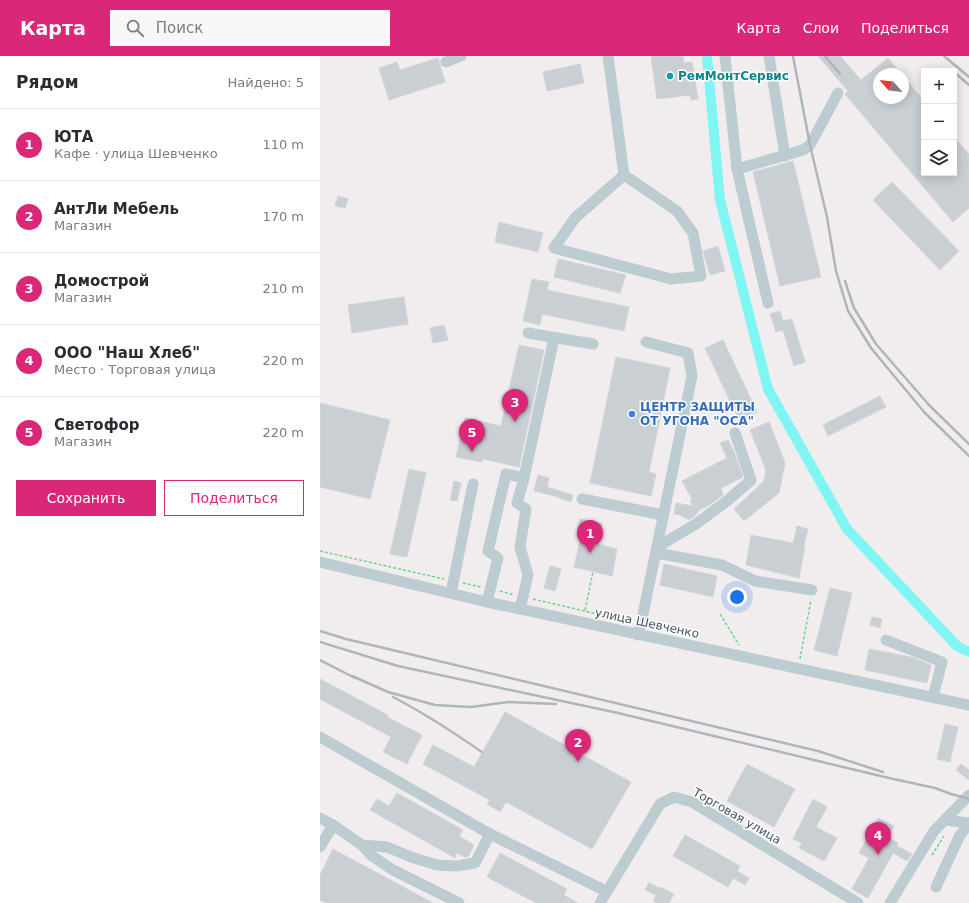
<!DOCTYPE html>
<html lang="ru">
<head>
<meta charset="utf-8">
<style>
  :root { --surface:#fff; --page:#f7f7f7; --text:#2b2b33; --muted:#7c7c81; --line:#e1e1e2; --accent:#db2777 }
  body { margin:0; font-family:"DejaVu Sans",sans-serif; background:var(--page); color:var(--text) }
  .controls { position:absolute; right:12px; top:12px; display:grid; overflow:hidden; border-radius:0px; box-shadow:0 2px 10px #0003 }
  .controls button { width:36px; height:36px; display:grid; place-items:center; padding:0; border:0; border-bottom:1px solid var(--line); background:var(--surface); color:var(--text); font:20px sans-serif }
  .compass { position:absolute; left:553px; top:12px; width:36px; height:36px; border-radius:50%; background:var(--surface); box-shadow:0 2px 10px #0003; rotate:297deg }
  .you { position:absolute; left:417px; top:541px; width:14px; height:14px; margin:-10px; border:3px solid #fff; border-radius:50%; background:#1a73e8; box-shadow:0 0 0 6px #1a73e833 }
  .badge { display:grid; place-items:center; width:26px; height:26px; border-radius:50%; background:var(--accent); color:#fff; font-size:13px; font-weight:700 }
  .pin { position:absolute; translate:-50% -33px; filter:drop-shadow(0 1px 2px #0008) }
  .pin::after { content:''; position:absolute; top:21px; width:14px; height:12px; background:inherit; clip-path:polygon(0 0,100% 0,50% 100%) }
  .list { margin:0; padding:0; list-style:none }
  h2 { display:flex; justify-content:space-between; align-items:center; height:52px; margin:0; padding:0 16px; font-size:17px }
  h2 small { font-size:13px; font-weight:400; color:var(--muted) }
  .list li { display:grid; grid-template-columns:26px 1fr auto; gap:12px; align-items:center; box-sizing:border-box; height:72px; padding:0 16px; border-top:1px solid var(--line) }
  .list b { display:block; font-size:15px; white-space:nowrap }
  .list p { margin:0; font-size:13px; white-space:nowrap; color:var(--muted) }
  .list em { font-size:13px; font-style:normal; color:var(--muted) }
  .actions { display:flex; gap:8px; padding:12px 16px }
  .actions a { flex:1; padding:9px 0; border:1px solid var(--accent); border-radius:0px; text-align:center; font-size:14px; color:var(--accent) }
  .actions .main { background:var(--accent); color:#fff }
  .icon { flex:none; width:22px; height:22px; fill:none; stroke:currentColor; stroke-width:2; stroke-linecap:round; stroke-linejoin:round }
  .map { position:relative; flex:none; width:649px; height:847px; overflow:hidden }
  header { display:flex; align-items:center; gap:24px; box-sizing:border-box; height:56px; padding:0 20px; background:var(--accent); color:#fff }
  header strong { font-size:19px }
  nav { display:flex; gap:22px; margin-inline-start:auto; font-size:14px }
  .search { width:280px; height:36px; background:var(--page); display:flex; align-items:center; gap:10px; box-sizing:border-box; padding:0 14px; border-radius:0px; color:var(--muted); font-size:15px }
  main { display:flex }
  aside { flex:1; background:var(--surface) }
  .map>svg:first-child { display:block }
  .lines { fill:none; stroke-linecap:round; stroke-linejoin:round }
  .canal { stroke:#7ff5f4; stroke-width:10 }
  .building { fill:#c9cfd3; stroke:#d1d5da }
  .path { stroke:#6bd58a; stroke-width:1.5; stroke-dasharray:3 2; stroke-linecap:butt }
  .minor { stroke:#bcccd1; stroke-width:11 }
  .rail { stroke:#afb5b9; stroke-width:2.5 }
  .culture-dot { fill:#0f9aa8; stroke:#fff; stroke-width:1.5 }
  .shop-dot { fill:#3f7fe0; stroke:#fff; stroke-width:1.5 }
  .labels { text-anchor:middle; stroke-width:3; stroke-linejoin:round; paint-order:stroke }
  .culture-label { font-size:12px; font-weight:bold; fill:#0d838f; stroke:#fff; text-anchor:start }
  .shop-label { font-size:12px; font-weight:bold; fill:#366cbe; stroke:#fff; text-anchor:start }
  .street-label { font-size:12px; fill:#44565d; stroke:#fff }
</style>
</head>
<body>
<header>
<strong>Карта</strong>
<div class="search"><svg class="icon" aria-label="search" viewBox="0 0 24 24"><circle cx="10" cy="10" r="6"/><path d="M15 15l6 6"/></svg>Поиск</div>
<nav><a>Карта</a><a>Слои</a><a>Поделиться</a></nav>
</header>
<main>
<aside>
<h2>Рядом<small>Найдено: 5</small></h2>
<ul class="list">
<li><span class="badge">1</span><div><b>ЮТА</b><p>Кафе · улица Шевченко</p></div><em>110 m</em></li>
<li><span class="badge">2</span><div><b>АнтЛи Мебель</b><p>Магазин</p></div><em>170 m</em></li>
<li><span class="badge">3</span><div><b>Домострой</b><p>Магазин</p></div><em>210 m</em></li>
<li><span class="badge">4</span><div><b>ООО &quot;Наш Хлеб&quot;</b><p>Место · Торговая улица</p></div><em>220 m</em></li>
<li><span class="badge">5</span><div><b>Светофор</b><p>Магазин</p></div><em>220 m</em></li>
</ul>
<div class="actions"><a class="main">Сохранить</a><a>Поделиться</a></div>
</aside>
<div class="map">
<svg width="649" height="847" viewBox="0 0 649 847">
  <rect width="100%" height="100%" fill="#f1edee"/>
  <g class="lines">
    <path class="canal" d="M 387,0 L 400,144 L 448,333 L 527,473 L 637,590 L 649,596"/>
  </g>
  <g class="building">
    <path d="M 331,0 L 363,0 L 364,7 L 372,6 L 378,43 L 371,44 L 370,39 L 337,43 Z"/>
    <path d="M 498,0 L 520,0 L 541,24 L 568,2 L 581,18 L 559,18 L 559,42 L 583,42 L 583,20 L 604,45 L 604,117 L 634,117 L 634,81 L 649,98 L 649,152 L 633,166 L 525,38 L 528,35 Z"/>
    <path d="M 118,2 L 125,26 L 69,44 L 59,12 L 77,6 L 80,14 Z"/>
    <path d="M 260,8 L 264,27 L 227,35 L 223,16 Z"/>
    <path d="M 473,105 L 501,221 L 460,230 L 433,116 Z"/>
    <path d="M 572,126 L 639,195 L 620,214 L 553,144 Z"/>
    <path d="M 18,140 L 28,143 L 25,152 L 15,150 Z"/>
    <path d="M 179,166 L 223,177 L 218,196 L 175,186 Z"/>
    <path d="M 398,190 L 405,215 L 390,219 L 383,195 Z"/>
    <path d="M 238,203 L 306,219 L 300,237 L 234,221 Z"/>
    <path d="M 212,223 L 229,226 L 227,234 L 309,251 L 304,275 L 222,258 L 220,269 L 203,265 Z"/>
    <path d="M 84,241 L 88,268 L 32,277 L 28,249 Z"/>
    <path d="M 460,255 L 463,265 L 472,263 L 485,306 L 474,310 L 463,274 L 456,276 L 450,258 Z"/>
    <path d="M 124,269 L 128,284 L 113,287 L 110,272 Z"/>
    <path d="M 403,284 L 437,356 L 419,364 L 385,292 Z"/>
    <path d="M 199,289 L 224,294 L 199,411 L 163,403 L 162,406 L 136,401 L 145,362 L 181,370 Z"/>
    <path d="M 296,301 L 350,312 L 329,416 L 336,418 L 331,440 L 270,427 Z"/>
    <path d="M 560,340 L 566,351 L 508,380 L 503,369 Z"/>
    <path d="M 0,347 L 70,364 L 50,443 L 0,431 Z"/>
    <path d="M 449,366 L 465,407 L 459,437 L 424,465 L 414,453 L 445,424 L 444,425 L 446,414 L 430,374 Z"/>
    <path d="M 408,384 L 415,398 L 423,421 L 401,432 L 403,439 L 388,450 L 379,454 L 376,459 L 369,464 L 360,459 L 354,458 L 356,447 L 373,450 L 370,444 L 372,443 L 362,425 L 407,402 L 400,387 Z"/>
    <path d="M 89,413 L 106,417 L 87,501 L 70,498 Z"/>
    <path d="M 218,419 L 229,422 L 227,431 L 253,439 L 251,446 L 235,440 L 214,435 Z"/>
    <path d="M 134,425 L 141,427 L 137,445 L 130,444 Z"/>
    <path d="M 260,463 L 282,468 L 277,488 L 297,493 L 292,520 L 254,511 L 263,472 L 258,471 Z"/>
    <path d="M 477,470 L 488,473 L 484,489 L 485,489 L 479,522 L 426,509 L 431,479 L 473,487 Z"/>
    <path d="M 344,508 L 397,520 L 393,541 L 340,529 Z"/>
    <path d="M 230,510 L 241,513 L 235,535 L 224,532 Z"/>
    <path d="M 510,532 L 532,537 L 517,600 L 494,594 Z"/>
    <path d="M 552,561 L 562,563 L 560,572 L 550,569 Z"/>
    <path d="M 549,593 L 591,601 L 611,609 L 607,627 L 545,614 Z"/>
    <path d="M 0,623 L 68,659 L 67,661 L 102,679 L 87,708 L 63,696 L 71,681 L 0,643 Z"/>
    <path d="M 185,656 L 311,726 L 272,793 L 186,746 L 180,756 L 167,748 L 170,744 L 103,708 L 113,689 L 154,711 Z"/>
    <path d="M 625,668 L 638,671 L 630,706 L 617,703 Z"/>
    <path d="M 427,708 L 475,733 L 454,771 L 407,745 Z"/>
    <path d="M 641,708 L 649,714 L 649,724 L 636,714 Z"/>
    <path d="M 77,737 L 143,774 L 139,780 L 154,789 L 148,801 L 145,801 L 137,797 L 135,802 L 50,754 L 57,743 L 69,750 Z"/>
    <path d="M 493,743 L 507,751 L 496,771 L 517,782 L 504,805 L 479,792 L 482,787 L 473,783 Z"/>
    <path d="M 558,762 L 574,770 L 568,781 L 578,787 L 577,790 L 592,798 L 587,805 L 573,797 L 548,842 L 532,833 L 549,802 L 539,797 Z"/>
    <path d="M 365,779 L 420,810 L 417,815 L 429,822 L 425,829 L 413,822 L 408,831 L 353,800 Z"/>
    <path d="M 13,793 L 113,847 L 6,847 L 0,844 L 0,819 Z"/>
    <path d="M 180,797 L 247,833 L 244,839 L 258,847 L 216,847 L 167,821 Z"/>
    <path d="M 329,827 L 339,832 L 340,831 L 354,838 L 349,847 L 337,847 L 333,845 L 336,839 L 325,834 Z"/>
  </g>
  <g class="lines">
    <g class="path">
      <path d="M 0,495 L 124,523"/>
      <path d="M 143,527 L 161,531"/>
      <path d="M 180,535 L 194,539"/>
      <path d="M 213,543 L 307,565"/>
      <path d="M 265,554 L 273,516"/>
      <path d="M 400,558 L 419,589"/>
      <path d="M 480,603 L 491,544"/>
      <path d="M 612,799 L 624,780"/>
    </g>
    <g class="minor">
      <path d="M 288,0 L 304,119 L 357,155 L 373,177 L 381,220 L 351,223 L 234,192 L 255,162 L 304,119"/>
      <path d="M 405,0 L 417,113 L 448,247"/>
      <path d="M 449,0 L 465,100"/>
      <path d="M 126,6 L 141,0"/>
      <path d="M 417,113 L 483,94 L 490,89 L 518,37"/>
      <path d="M 208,277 L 273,288"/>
      <path d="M 204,422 L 234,282"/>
      <path d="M 262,443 L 343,459"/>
      <path d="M 337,491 L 376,468 L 407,445 L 431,424 L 415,377"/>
      <path d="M 336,497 L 402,509 L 435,525 L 492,534"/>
      <path d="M 0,506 L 167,546 L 649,649"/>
      <path d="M 131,537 L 153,428"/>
      <path d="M 167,546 L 178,502 L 168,495 L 186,418 L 204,422 L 197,447 L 206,453 L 200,491 L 208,519 L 200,553"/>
      <path d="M 318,579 L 321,568 L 372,320 L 368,297 L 326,286"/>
      <path d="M 566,584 L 622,606 L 613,641"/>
      <path d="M 0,681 L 170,778 L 286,835"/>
      <path d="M 0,762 L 13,769 L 42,789 L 67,791 L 91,801 L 117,809 L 136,810 L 155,807 L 170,778"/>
      <path d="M 625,764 L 649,767"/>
      <path d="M 42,789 L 52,800 L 73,814 L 139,847"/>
      <path d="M 0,791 L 13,769"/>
      <path d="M 616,831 L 639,781 L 649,767"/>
      <path d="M 280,847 L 340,748 L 354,741 L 372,746 L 538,847"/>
      <path d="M 570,847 L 614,775 L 649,739"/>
    </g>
    <g class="rail">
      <path d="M 473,0 L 490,89 L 507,161 L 516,215 L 528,255 L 551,292 L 604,356 L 649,400"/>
      <path d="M 505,0 L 520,18"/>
      <path d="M 624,0 L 649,21"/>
      <path d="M 634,16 L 649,29"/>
      <path d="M 525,225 L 534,252 L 556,288 L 609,349 L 649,388"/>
      <path d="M 0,575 L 26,583 L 498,695 L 563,716"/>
      <path d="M 0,586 L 78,610 L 298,657 L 569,722 L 615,732 L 631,738 L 646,742 L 649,744"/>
      <path d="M 0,604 L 35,622"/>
      <path d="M 32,620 L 68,636 L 115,649 L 151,651 L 188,646 L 236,648"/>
      <path d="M 73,641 C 104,657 133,676 162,696"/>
    </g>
  </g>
  <circle class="culture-dot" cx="350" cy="20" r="4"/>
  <circle class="shop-dot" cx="312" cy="358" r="4"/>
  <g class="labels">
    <g class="culture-label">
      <text x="358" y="24">РемМонтСервис</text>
    </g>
    <g class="shop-label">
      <text x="320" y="355">ЦЕНТР ЗАЩИТЫ<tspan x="320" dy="14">ОТ УГОНА "ОСА"</tspan></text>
    </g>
    <g class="street-label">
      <text transform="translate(327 567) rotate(12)" y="4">улица Шевченко</text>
      <text transform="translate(417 760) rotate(30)" y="4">Торговая улица</text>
    </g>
  </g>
</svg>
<div class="controls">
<button>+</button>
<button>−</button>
<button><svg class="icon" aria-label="layers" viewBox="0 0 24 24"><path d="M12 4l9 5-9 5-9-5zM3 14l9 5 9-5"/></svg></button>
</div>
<svg class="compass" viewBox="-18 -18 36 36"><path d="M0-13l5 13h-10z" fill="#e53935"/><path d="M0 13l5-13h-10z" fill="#7c7c81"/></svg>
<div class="you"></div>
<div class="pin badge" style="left:270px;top:497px">1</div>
<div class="pin badge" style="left:258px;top:706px">2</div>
<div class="pin badge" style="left:195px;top:366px">3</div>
<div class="pin badge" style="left:558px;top:799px">4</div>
<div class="pin badge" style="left:152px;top:396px">5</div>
</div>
</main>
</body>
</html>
